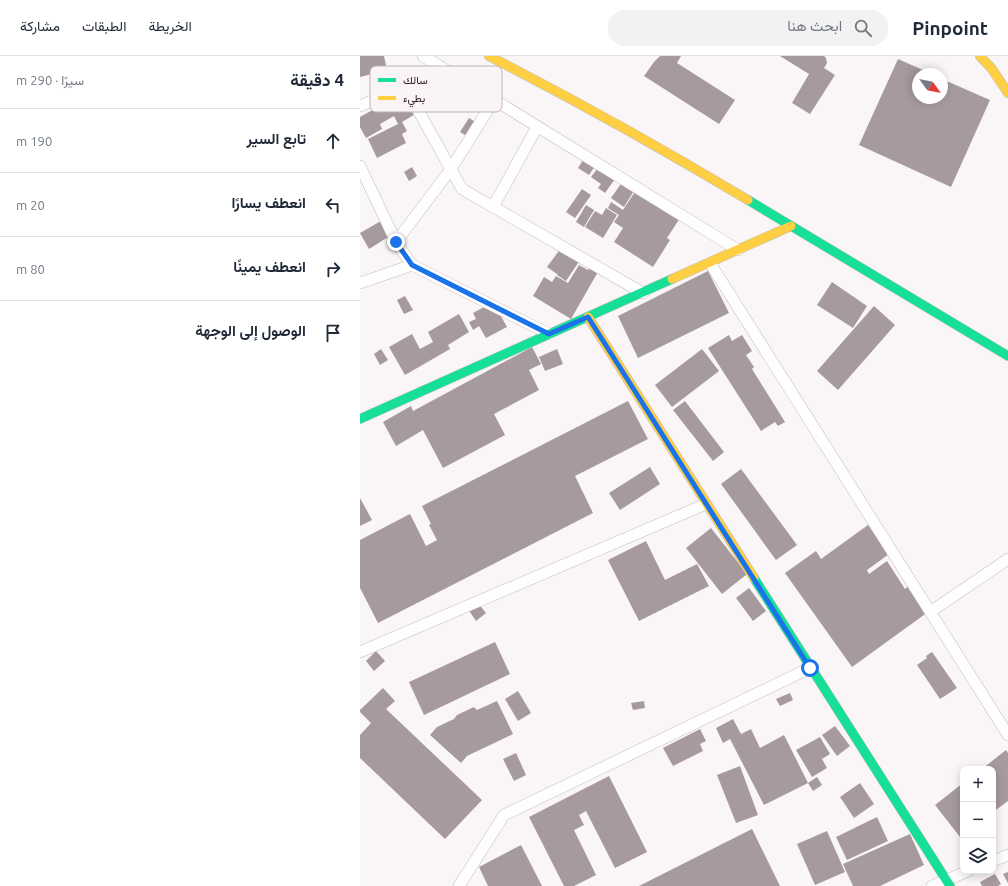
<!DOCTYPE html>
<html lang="ar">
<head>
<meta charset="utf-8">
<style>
  :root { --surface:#fff; --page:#f2f2f3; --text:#1f2937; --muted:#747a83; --line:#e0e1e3 }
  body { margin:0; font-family:Ubuntu,Vazirmatn,sans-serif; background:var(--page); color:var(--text); direction:rtl }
  .controls { position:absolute; right:12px; bottom:12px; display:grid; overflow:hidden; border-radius:8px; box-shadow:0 2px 10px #0003 }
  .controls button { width:36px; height:36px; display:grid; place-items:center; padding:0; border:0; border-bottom:1px solid var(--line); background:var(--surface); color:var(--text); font:20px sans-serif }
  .compass { position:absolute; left:552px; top:12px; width:36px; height:36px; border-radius:50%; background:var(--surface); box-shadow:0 2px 10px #0003; rotate:123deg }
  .stop { position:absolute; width:12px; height:12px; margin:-9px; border:3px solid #1a73e8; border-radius:50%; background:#fff }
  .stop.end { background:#1a73e8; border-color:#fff; box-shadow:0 1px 4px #0008 }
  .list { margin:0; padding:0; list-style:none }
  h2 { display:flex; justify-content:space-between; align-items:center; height:52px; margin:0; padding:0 16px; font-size:17px }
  h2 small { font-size:13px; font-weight:400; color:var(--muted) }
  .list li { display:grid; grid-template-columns:26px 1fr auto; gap:12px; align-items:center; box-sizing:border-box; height:64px; padding:0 16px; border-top:1px solid var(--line) }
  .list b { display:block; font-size:15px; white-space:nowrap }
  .list em { font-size:13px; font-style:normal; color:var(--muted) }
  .icon { flex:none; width:22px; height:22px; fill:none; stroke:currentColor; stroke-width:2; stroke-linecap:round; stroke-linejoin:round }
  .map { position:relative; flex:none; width:648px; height:830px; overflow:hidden; direction:ltr }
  header { display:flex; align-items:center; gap:24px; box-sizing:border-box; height:56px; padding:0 20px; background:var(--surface); border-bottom:1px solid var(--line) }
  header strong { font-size:19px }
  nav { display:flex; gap:22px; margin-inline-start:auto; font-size:14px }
  .search { width:280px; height:36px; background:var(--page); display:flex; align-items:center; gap:10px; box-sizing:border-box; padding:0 14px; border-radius:16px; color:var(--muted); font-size:15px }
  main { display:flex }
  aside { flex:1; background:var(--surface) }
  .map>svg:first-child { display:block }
  .building { fill:#a69a9d }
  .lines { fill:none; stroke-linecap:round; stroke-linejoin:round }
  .street-casing { stroke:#c4bcbe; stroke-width:12 }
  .fast-casing { stroke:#c4bcbe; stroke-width:10 }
  .slow-casing { stroke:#c4bcbe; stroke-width:10 }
  .street { stroke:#fefefe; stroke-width:11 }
  .fast { stroke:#16e098; stroke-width:9 }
  .slow { stroke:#ffcf43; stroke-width:9 }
  .route { stroke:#1a73e8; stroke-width:5 }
  .key { fill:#fbf4f6; stroke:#bdb5b7; stroke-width:1 }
  .key-label { font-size:11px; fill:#2c2123 }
</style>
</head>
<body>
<header>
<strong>Pinpoint</strong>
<div class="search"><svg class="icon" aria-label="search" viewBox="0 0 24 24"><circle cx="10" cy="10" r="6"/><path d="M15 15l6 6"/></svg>ابحث هنا</div>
<nav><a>الخريطة</a><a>الطبقات</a><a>مشاركة</a></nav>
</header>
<main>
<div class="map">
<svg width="648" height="830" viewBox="0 0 648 830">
  <rect width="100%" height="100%" fill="#faf5f7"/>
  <g class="building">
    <path d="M 0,0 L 24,0 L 27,14 L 0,21 Z"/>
    <path d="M 300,0 L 321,0 L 317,7 L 375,44 L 359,68 L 284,20 L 294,6 Z"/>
    <path d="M 420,0 L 464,0 L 466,2 L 467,7 L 464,12 L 475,19 L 450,58 L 432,47 L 449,18 Z"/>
    <path d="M 538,3 L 572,18 L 558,18 L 558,42 L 582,42 L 582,23 L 630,44 L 591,131 L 499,89 Z"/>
    <path d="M 50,33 L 62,54 L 42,66 L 47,75 L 42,78 L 46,87 L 17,102 L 8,83 L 38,68 L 34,60 L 20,68 L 22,73 L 6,82 L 0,71 L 0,61 Z"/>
    <path d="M 109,62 L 122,70 L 113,84 L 100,76 Z"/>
    <path d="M 227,98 L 238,106 L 229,119 L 218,112 Z"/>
    <path d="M 241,108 L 257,120 L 245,137 L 238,132 L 241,128 L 231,121 Z"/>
    <path d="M 52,111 L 57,120 L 49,125 L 44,116 Z"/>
    <path d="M 263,125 L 275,133 L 264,151 L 251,142 Z"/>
    <path d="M 278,131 L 320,162 L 307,182 L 310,184 L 293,211 L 254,186 L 263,172 L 254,166 L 259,159 L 248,152 L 251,146 L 263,154 Z"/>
    <path d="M 222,133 L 231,139 L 215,162 L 206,156 Z"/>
    <path d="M 226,149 L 234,154 L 224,171 L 216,166 Z"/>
    <path d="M 246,152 L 257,159 L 243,182 L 225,171 L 235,155 L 242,159 Z"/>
    <path d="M 21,165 L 30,180 L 9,193 L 0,177 Z"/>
    <path d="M 201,192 L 220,204 L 206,225 L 197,219 L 198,217 L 197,218 L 187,211 Z"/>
    <path d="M 219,209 L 228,214 L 231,209 L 239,214 L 211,263 L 173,240 L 184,221 L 192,226 L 196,220 L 208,227 Z"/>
    <path d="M 348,215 L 369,257 L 278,302 L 258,260 Z"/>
    <path d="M 472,226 L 507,250 L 493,272 L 457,249 Z"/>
    <path d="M 45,240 L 53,254 L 44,258 L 37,244 Z"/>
    <path d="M 133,246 L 147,271 L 126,282 L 119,270 L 113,274 L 109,266 L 116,263 L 113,257 Z"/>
    <path d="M 514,250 L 535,269 L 478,334 L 457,315 Z"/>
    <path d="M 99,258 L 109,276 L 88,289 L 90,293 L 45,319 L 29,291 L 52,278 L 60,293 L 73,286 L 68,276 Z"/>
    <path d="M 369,279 L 372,285 L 382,279 L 392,295 L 386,299 L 394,311 L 392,313 L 425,366 L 418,370 L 415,366 L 401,375 L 348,292 Z"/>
    <path d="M 172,291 L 181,308 L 169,314 L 179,334 L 134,358 L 145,379 L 83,412 L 63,374 L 36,390 L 23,366 L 51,350 L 53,355 Z"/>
    <path d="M 21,293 L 28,304 L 20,309 L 14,298 Z"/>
    <path d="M 197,293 L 203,308 L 185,315 L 179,301 Z"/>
    <path d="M 342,293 L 359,315 L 312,351 L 295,329 Z"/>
    <path d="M 268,345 L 288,383 L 215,420 L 233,457 L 18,567 L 0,532 L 0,484 L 50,458 L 66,490 L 77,484 L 69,469 L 71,468 L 62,450 Z"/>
    <path d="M 325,345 L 364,396 L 353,405 L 313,354 Z"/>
    <path d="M 290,411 L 300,428 L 260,454 L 249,437 Z"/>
    <path d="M 381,413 L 437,489 L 416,504 L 361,428 Z"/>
    <path d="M 0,442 L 12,464 L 0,470 Z"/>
    <path d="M 508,469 L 529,498 L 507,514 L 509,518 L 527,505 L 545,533 L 549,530 L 568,556 L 492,611 L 425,517 L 456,495 L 461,503 Z"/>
    <path d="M 351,472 L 387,518 L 362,538 L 326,492 Z"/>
    <path d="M 286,485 L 305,524 L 337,508 L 349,530 L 279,565 L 248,504 Z"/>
    <path d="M 389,532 L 406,555 L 393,565 L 376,542 Z"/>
    <path d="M 117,546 L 126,557 L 116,565 L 108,553 Z"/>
    <path d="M 135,586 L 150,618 L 64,659 L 49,626 Z"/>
    <path d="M 16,595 L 25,605 L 14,615 L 6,605 Z"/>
    <path d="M 572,596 L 597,632 L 580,643 L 557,609 L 567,602 L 566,600 Z"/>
    <path d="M 23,632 L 35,645 L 26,653 L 122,744 L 85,783 L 0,702 L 0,679 L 11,667 L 0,656 L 0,654 Z"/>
    <path d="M 158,635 L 171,657 L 158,665 L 145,643 Z"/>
    <path d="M 430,637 L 433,644 L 420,650 L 416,643 Z"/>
    <path d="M 137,645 L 153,678 L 107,700 L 101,707 L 70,679 L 77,671 L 94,663 L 97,659 L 114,651 L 117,654 Z"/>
    <path d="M 284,645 L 285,652 L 273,654 L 271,647 Z"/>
    <path d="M 373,663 L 381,678 L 391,673 L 400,692 L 424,679 L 448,727 L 404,749 L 370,683 L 363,687 L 356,672 Z"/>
    <path d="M 475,670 L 490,690 L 477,700 L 462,679 Z"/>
    <path d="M 340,673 L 346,685 L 340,688 L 343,695 L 313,710 L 303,692 Z"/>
    <path d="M 460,681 L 470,698 L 462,703 L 467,712 L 452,721 L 436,694 Z"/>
    <path d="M 646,694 L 648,697 L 648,745 L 633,756 L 633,713 L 622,713 Z"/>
    <path d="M 156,697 L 166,719 L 154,725 L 143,703 Z"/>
    <path d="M 380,710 L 398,759 L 376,767 L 357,719 Z"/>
    <path d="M 249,720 L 287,796 L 255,812 L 226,755 L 219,759 L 224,769 L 214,774 L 236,819 L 214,830 L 204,830 L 169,761 Z"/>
    <path d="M 457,721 L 462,729 L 453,735 L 448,727 Z"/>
    <path d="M 500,727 L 514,748 L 494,762 L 480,741 Z"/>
    <path d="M 603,727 L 603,779 L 600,781 L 575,749 Z"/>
    <path d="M 517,761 L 528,785 L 487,804 L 476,781 Z"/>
    <path d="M 392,773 L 420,830 L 279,830 Z"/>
    <path d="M 467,775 L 485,816 L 455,829 L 437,788 Z"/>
    <path d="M 550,778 L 564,809 L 520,830 L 493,830 L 483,808 Z"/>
    <path d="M 161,789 L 182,830 L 128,830 L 119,811 Z"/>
    <path d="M 648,816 L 648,827 L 643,818 Z"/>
    <path d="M 635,818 L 641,828 L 638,830 L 622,830 L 620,826 Z"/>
  </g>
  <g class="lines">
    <g class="street-casing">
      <g id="street">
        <path d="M 63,0 L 378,194"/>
        <path d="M 0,50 L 45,31 L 102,133 L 283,237"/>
        <path d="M 0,110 L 36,186 L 52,209"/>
        <path d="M 133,151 L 177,71"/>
        <path d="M 36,186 L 91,113 L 134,44"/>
        <path d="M 350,207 L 648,679"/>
        <path d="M 0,227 L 52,209 L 189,278"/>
        <path d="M 570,556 L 648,503"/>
        <path d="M 0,596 L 346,448"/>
        <path d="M 633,805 L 648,799"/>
        <path d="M 99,830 L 144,759 L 450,612"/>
        <path d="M 572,830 L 608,815"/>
      </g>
    </g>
    <g class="fast-casing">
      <g id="fast">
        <path d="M 388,144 L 648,300"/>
        <path d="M 0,363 L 312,223"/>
        <path d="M 394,522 L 590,830"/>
      </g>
    </g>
    <g class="slow-casing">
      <g id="slow">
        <path d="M 129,0 C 217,45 303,93 388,144"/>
        <path d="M 620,0 L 632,13 L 648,37"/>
        <path d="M 312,223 L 431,170"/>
        <path d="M 228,261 L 394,522"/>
      </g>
    </g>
    <use href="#street" class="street"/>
    <use href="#fast" class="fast"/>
    <use href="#slow" class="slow"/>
  </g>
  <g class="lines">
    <path class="route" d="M 36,186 L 52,209 L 189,278 L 228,261 L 450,612"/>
  </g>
  <rect x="10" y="10" width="132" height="46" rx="6" class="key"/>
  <rect x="18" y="22" width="18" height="4" fill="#16e098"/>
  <rect x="18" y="40" width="18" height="4" fill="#ffcf43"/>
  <g class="key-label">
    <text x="43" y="28">سالك</text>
    <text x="43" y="46">بطيء</text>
  </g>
</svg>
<div class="controls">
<button>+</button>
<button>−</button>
<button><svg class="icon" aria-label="layers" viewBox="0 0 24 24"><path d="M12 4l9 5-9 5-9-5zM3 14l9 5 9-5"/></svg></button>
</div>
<svg class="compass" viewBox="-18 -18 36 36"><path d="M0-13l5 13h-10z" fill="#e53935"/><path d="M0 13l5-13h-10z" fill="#747a83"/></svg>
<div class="stop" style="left:450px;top:612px"></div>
<div class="stop end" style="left:36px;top:186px"></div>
</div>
<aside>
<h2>4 دقيقة<small>سيرًا · 290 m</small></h2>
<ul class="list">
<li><svg class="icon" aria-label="ahead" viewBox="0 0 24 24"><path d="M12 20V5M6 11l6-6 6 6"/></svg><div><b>تابع السير</b></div><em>190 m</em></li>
<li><svg class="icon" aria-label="left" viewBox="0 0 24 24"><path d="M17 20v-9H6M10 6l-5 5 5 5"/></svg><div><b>انعطف يسارًا</b></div><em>20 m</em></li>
<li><svg class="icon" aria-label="right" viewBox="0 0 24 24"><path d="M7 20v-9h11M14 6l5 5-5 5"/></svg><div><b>انعطف يمينًا</b></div><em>80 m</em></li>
<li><svg class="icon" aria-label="arrive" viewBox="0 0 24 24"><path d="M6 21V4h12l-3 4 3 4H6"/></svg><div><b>الوصول إلى الوجهة</b></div></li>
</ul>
</aside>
</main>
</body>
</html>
